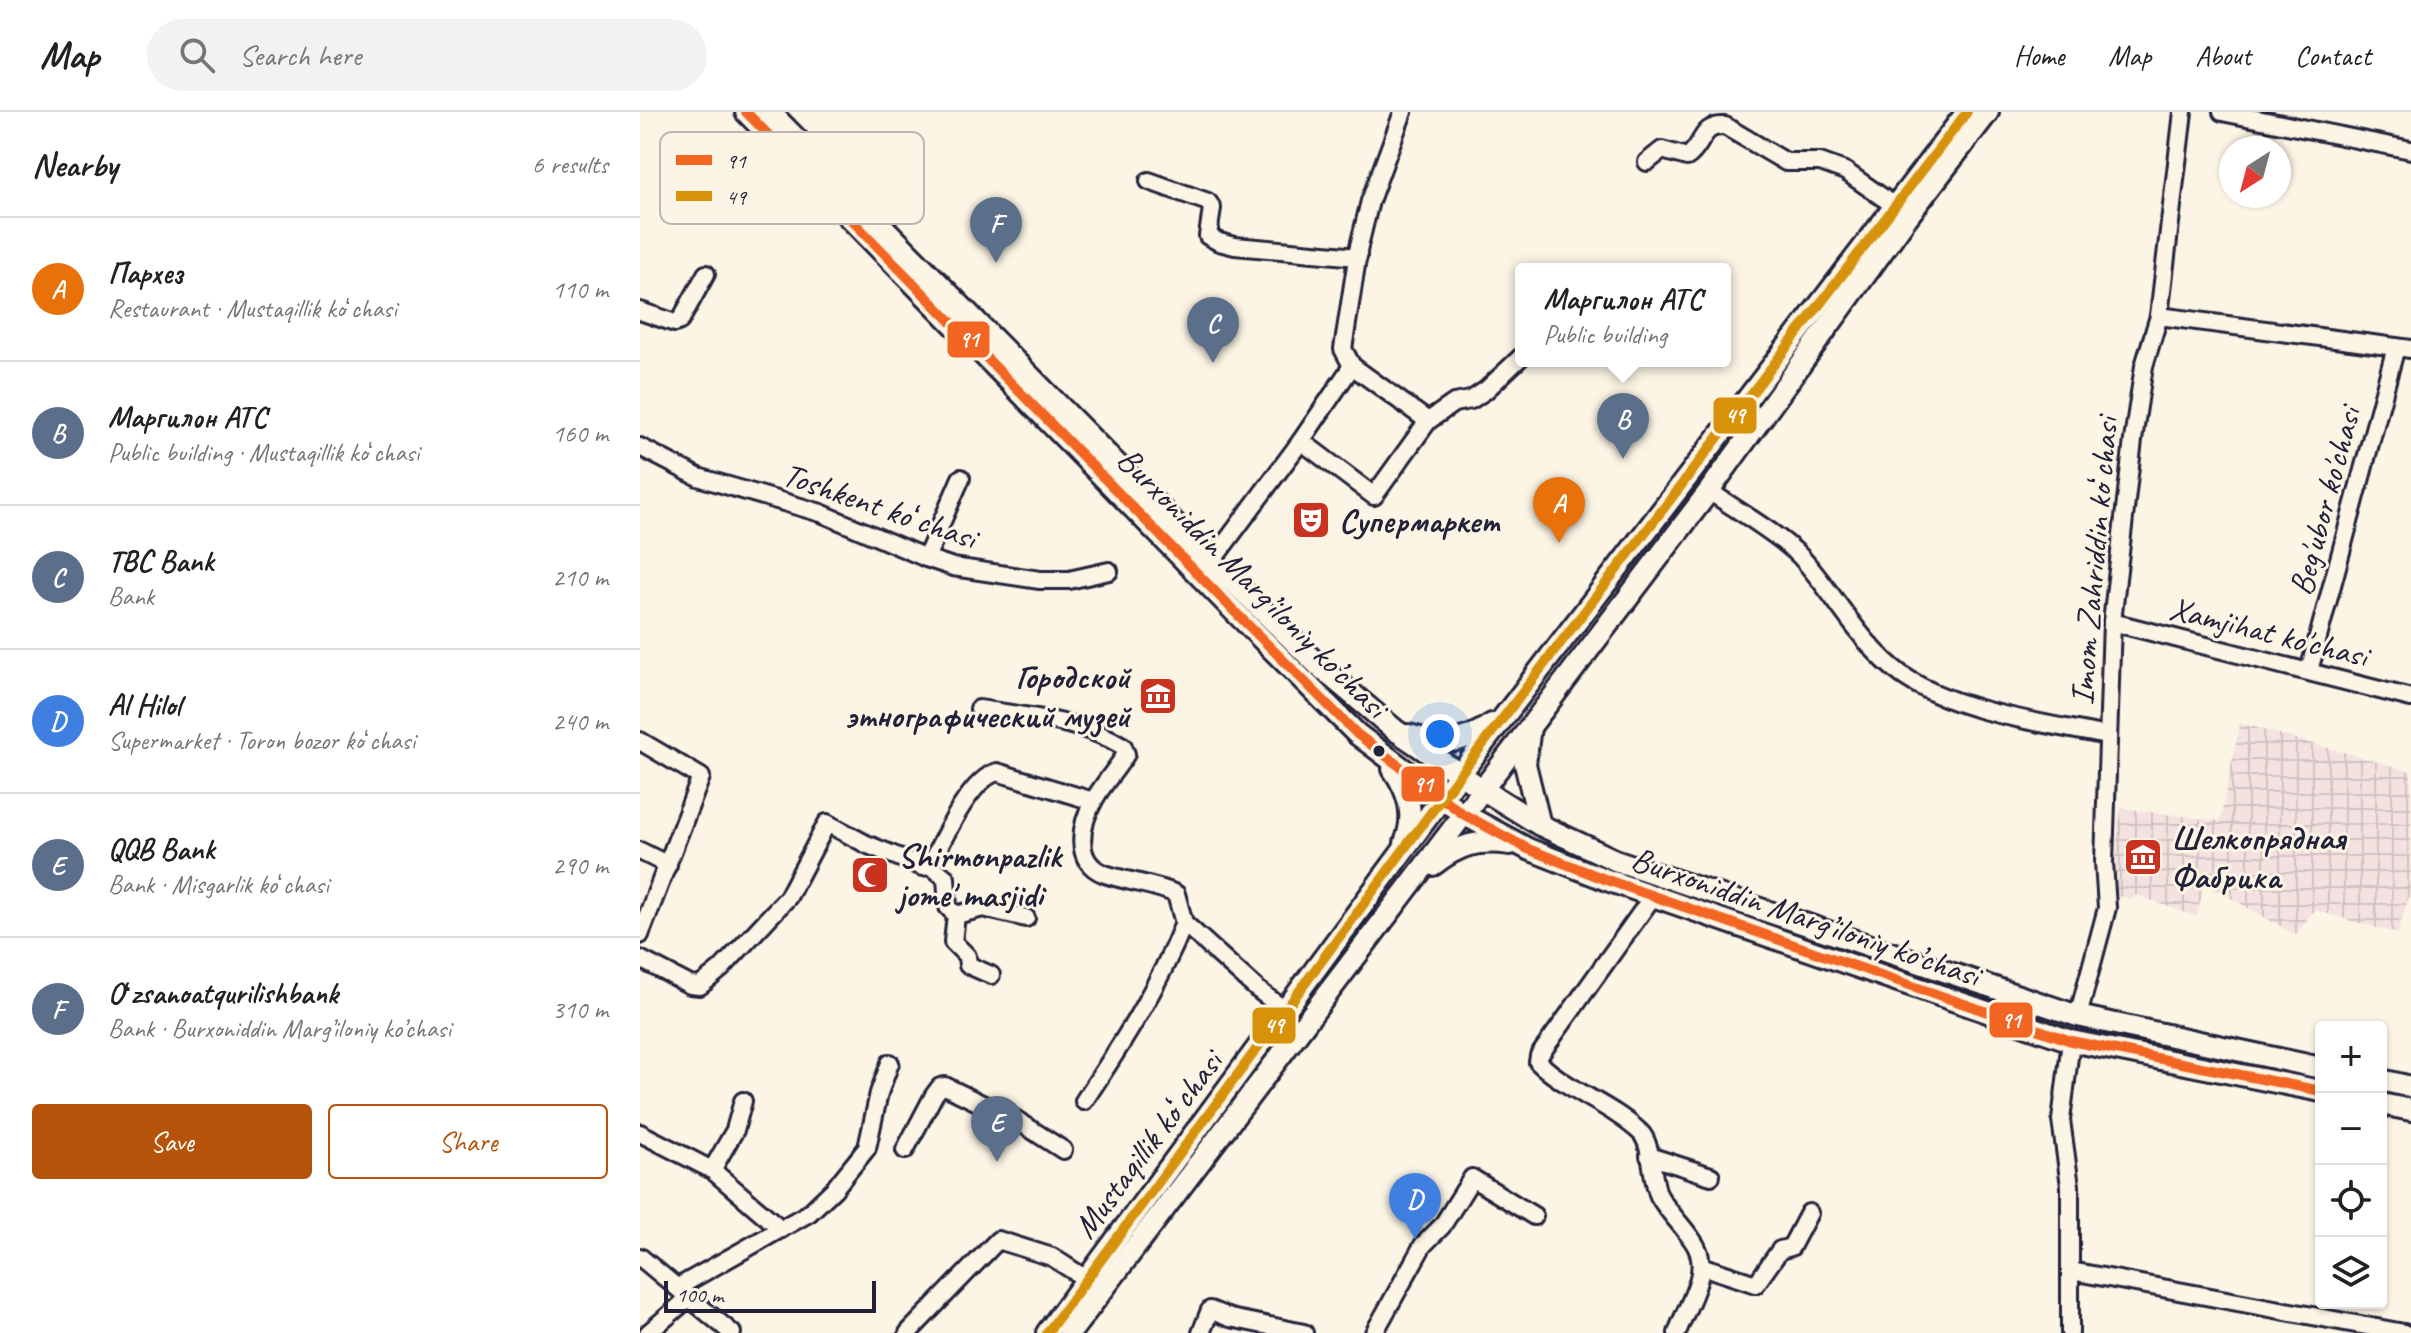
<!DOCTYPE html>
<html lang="en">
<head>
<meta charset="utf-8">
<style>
  :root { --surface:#fff; --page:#f2f2f2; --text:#222; --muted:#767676; --line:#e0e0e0; --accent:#b45309 }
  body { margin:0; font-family:Caveat,sans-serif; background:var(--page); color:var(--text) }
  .controls { position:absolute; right:24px; bottom:24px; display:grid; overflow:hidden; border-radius:8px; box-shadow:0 2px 6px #0004 }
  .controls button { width:72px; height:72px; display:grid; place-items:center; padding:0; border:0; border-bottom:2px solid var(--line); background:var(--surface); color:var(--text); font:40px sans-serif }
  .compass { position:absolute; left:1579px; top:24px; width:72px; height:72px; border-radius:50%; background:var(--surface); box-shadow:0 2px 6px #0004; rotate:216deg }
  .scale { position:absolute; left:24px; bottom:20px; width:212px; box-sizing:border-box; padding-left:8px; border:4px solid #22223b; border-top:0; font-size:22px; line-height:28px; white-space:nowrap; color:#22223b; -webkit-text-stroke:6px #fcf5e5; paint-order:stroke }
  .you { position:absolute; left:800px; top:622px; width:28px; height:28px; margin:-20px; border:6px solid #fff; border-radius:50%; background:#1a73e8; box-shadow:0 0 0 12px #1a73e833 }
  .badge { display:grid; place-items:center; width:52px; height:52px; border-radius:50%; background:var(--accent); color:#fff; font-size:26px; font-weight:700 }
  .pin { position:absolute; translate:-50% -66px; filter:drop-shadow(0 2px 4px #0008) }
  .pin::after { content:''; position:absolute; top:42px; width:28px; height:24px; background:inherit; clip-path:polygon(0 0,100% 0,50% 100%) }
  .popup { position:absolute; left:875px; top:151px; width:216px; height:104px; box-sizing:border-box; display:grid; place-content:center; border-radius:8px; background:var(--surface); filter:drop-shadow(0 2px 6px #0005); font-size:26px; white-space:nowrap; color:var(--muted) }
  .popup b { font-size:30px; color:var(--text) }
  .popup::after { content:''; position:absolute; left:50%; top:100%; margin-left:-16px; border:16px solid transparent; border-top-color:var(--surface) }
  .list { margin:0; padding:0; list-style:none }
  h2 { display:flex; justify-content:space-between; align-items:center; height:104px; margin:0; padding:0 32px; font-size:34px }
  h2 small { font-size:26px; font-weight:400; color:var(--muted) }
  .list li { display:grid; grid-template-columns:52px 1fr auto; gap:24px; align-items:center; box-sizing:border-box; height:144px; padding:0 32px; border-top:2px solid var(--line) }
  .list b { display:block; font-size:30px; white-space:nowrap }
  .list p { margin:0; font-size:26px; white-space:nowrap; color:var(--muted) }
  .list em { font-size:26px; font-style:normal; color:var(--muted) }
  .actions { display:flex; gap:16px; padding:24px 32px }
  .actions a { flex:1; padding:18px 0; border:2px solid var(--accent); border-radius:8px; text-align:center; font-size:28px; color:var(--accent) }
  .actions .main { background:var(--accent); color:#fff }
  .icon { flex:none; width:44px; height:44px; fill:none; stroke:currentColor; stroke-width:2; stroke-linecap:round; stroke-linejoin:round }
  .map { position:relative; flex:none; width:1771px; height:1221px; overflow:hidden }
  header { display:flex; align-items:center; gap:48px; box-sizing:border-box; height:112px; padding:0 40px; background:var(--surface); border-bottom:2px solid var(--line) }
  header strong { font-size:38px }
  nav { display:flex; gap:44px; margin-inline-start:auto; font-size:28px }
  .search { width:560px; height:72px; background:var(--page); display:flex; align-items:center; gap:20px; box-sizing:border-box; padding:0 28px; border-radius:44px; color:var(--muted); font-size:30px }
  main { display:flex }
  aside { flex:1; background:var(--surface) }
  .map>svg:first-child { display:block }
  .industrial { fill:url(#industrial-grid) }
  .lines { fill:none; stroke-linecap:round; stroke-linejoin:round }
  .minor-casing { stroke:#22223b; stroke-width:22 }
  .major-casing { stroke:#22223b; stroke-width:26 }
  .minor { stroke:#fcf5e5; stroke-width:16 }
  .major { stroke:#fcf5e5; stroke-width:20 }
  .bus-1-casing { stroke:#fcf5e5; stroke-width:16 }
  .bus-2-casing { stroke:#fcf5e5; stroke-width:16 }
  .bus-1 { stroke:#f26522; stroke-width:10 }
  .bus-2 { stroke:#d79209; stroke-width:10 }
  .bus-dot { fill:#22223b; stroke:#fcf5e5; stroke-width:3 }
  .labels { text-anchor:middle; stroke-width:6; stroke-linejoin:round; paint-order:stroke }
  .street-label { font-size:34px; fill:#22223b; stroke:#fcf5e5 }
  .poi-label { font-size:34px; font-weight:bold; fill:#22223b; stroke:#fcf5e5; text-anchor:start }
  .key { fill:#fcf5e5; stroke:#bbb6b2; stroke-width:2 }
  .key-label { font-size:22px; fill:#22223b }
  .line-badge { stroke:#fcf5e5; stroke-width:3 }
  .badge-label { font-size:22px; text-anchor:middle; font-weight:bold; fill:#fff }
</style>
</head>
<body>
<header>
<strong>Map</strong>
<div class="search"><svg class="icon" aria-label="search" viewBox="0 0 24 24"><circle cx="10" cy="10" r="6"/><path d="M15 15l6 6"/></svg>Search here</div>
<nav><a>Home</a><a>Map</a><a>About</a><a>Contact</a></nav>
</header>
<main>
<aside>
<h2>Nearby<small>6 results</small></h2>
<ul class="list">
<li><span class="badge" style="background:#e8710a">A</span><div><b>Пархез</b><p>Restaurant · Mustaqillik koʻchasi</p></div><em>110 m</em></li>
<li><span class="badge" style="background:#5c6f8a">B</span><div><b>Маргилон АТС</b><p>Public building · Mustaqillik koʻchasi</p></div><em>160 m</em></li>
<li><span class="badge" style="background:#5c6f8a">C</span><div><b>TBC Bank</b><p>Bank</p></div><em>210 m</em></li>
<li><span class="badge" style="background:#3f7fe0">D</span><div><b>Al Hilol</b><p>Supermarket · Toron bozor koʻchasi</p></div><em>240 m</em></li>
<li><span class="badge" style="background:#5c6f8a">E</span><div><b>QQB Bank</b><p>Bank · Misgarlik koʻchasi</p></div><em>290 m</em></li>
<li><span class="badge" style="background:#5c6f8a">F</span><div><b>Oʻzsanoatqurilishbank</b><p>Bank · Burxoniddin Marg’iloniy ko’chasi</p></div><em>310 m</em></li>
</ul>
<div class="actions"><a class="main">Save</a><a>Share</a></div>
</aside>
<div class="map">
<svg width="1771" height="1221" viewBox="0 0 1771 1221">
  <defs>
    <pattern id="industrial-grid" width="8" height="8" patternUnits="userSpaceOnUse" patternTransform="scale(2)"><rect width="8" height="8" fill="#f4e2e1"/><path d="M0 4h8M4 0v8" fill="none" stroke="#d1c2c2"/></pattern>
  </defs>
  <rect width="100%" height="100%" fill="#fcf5e5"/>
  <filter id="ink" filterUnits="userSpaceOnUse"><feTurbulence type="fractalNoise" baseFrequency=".0125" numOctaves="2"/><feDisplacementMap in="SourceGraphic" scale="16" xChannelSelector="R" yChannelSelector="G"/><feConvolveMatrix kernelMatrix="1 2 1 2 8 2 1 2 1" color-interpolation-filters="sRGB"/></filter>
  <g filter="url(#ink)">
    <path class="industrial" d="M 1600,611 L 1771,659 L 1771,777 L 1758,822 L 1674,798 L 1656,823 L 1564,771 L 1557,805 L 1496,783 L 1493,787 L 1471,783 L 1481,696 L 1580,709 Z"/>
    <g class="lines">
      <g class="minor-casing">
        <g id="minor">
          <path d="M 1582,0 L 1771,38"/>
          <path d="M 1007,50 L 1022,38 L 1047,45 C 1064,34 1060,12 1085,14 L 1146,50 L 1180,50 L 1205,59 L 1255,94"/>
          <path d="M 509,69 L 568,90 L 572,96 L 568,124 L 579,130 L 595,134 L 718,145"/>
          <path d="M 0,199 L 35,211 L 40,209 L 66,162"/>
          <path d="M 1519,204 L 1771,237"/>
          <path d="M 712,254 L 703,237 L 719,134 L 730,89 L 763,0"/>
          <path d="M 661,329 L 712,254 L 788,309"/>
          <path d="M 0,335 L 58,365 L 181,401 L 286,446 L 313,455 L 400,468 L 429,468 L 469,459"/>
          <path d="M 1069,379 C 1095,397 1138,422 1159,443 C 1195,481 1219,532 1262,563 C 1314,600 1405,611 1467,624"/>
          <path d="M 286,446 L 321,366"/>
          <path d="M 572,449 L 661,329 L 734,384 L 788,309 L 814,291 L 831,288 L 846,278 L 881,245"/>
          <path d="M 1472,510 L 1771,586"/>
          <path d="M 1669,559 L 1756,235"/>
          <path d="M 339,597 C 388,605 440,608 483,634 L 486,642 C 476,658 463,672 454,688 C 440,713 433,751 465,762 C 488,770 514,772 536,782 L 544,811 L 617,877 L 646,899"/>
          <path d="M 0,629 L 61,665 L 0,823"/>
          <path d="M 0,739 L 28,753"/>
          <path d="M 290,753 L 306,766 L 308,795 L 316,803 L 313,830 L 327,844 L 328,853 L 351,863"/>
          <path d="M 1013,784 L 899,944 L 898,950 C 928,979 970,992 1000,1020 C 1013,1032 1011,1068 1019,1084 C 1028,1100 1043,1114 1053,1129 C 1074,1158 1046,1193 1037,1221"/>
          <path d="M 316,803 L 343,796 L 386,806"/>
          <path d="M 0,847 L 50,873 L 60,874 L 81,857 L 148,785 L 187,711 L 226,732 L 283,755 L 290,753 C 303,728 329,668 357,660 L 453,689"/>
          <path d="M 1438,904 L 1467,796 L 1464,750 L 1472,510 L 1493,328 L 1504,254 L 1519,204 L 1543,0"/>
          <path d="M 444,989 C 482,932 518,876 544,811"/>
          <path d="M 0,1021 L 72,1058 L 141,1117"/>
          <path d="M 265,1038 L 294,983 L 300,975 L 305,974 L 356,999 L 364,1000 L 423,1038"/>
          <path d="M 1009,1044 L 1071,1064"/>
          <path d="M 72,1058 L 95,1018 L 103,989"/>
          <path d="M 0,1145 L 92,1221"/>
          <path d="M 1061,1154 L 1116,1172 L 1140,1138 L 1151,1135 L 1169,1101"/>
          <path d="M 1431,1159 L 1764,1221"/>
          <path d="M 38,1175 L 169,1101 L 194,1077 L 227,1036 L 239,981 L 250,951"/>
          <path d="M 8,1221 L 50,1185"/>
          <path d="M 268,1221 L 358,1128 L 412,1145 L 446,1167"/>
          <path d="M 561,1221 L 570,1198 L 590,1206 L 664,1221"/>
          <path d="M 734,1221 L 783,1133 L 802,1114 L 832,1066 L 894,1104"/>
          <path d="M 1430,1221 L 1430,1074 L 1421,1008 L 1431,929"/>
        </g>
      </g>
      <g class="major-casing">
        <g id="major">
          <path d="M 106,0 L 596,501 L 717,622 L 823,702 L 888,737 L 967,768 L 1431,929 L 1681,979"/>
          <path d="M 130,0 L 572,449 L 680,555 L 755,618 L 842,677 L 900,713 L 975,748 L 1438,904 L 1681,956"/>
          <path d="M 890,615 L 885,652 L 900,713"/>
          <path d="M 769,623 C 802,633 823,632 852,612"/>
          <path d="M 753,657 C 769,680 776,704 765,731"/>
          <path d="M 793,753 C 818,733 838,727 870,732"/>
          <path d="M 1741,968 L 1771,975"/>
          <path d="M 1741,992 L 1771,998"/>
          <path d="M 407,1221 L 801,687 L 1327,0"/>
          <path d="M 430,1221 L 1069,379 L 1268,104 L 1348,0"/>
        </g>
      </g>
      <use href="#minor" class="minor"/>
      <use href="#major" class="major"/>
      <g class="bus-1-casing">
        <path id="bus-1" d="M 106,0 L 596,501 L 717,622 L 823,702 L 888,737 L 967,768 L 1431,929 L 1681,979"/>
      </g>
      <g class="bus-2-casing">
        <path id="bus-2" d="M 407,1221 L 801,687 L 1327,0"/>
      </g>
      <use href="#bus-1" class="bus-1"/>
      <use href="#bus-2" class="bus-2"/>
    </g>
  </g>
  <defs>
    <g id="theatre-square" transform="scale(2)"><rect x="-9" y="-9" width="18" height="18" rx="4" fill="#c8321e" stroke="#fcf5e5"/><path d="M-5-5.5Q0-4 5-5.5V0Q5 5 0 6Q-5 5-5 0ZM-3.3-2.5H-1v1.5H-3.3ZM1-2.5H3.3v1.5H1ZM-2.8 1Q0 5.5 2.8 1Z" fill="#fff"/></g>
    <g id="museum-square" transform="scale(2)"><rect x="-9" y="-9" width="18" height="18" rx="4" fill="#c8321e" stroke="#fcf5e5"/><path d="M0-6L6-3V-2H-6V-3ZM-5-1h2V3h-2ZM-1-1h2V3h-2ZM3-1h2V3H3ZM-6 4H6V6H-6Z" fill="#fff"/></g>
    <g id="mosque-square" transform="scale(2)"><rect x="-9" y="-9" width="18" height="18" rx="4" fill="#c8321e" stroke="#fcf5e5"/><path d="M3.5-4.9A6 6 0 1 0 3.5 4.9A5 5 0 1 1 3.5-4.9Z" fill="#fff"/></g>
  </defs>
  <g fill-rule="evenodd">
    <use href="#theatre-square" x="671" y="408"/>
    <use href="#museum-square" x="518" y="584"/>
    <use href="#museum-square" x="1503" y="745"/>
    <use href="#mosque-square" x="230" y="763"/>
  </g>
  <circle class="bus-dot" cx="739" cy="639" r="7"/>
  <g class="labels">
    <g class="street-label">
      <text transform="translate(1684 389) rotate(-75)" y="12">Beg'ubor ko'chasi</text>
      <text transform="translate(240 393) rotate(19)" y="12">Toshkent koʻchasi</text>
      <text transform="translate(1453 449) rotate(-85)" y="12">Imom Zahriddin koʻchasi</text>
      <text transform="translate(613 470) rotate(45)" y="12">Burxoniddin Marg’iloniy ko’chasi</text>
      <text transform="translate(1629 519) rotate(14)" y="12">Xamjihat ko'chasi</text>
      <text transform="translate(1166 804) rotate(19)" y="12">Burxoniddin Marg’iloniy ko’chasi</text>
      <text transform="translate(507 1032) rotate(-53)" y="12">Mustaqillik koʻchasi</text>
    </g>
    <g class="poi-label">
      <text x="699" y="420">Супермаркет</text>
      <text x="490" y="576" text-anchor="end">Городской<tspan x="490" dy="39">этнографический музей</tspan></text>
      <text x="1531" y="737">Шелкопрядная<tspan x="1531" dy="39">Фабрика</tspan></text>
      <text x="258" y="755">Shirmonpazlik<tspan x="258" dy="39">jome' masjidi</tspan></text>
    </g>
  </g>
  <rect x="20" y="20" width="264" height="92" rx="12" class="key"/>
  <rect x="36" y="43" width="36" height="10" fill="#f26522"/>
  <rect x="36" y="79" width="36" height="10" fill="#d79209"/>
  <g class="key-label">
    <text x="86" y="56">91</text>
    <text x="86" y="92">49</text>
  </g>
  <g class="line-badge">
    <rect x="306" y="208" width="45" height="39" rx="8" fill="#f26522"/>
    <rect x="1072" y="284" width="46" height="39" rx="8" fill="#d79209"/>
    <rect x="760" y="653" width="46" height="38" rx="8" fill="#f26522"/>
    <rect x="1348" y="889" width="46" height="38" rx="8" fill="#f26522"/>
    <rect x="611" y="894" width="46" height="39" rx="8" fill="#d79209"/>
  </g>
  <g class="badge-label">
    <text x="329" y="235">91</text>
    <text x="1095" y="311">49</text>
    <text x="783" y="680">91</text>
    <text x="1371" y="916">91</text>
    <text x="634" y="921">49</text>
  </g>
</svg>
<div class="controls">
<button>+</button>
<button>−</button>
<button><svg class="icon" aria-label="locate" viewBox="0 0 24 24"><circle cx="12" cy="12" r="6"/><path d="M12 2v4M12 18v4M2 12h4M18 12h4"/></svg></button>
<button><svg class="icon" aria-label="layers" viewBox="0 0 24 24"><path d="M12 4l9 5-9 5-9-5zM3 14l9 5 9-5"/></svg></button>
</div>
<svg class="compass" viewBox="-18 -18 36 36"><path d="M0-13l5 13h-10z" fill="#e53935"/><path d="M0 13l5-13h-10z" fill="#767676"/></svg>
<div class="scale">100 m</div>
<div class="you"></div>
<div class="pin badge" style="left:919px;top:431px;background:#e8710a">A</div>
<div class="pin badge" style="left:983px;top:347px;background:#5c6f8a">B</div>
<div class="popup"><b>Маргилон АТС</b>Public building</div>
<div class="pin badge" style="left:573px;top:251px;background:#5c6f8a">C</div>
<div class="pin badge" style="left:775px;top:1127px;background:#3f7fe0">D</div>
<div class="pin badge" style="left:357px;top:1050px;background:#5c6f8a">E</div>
<div class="pin badge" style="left:356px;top:151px;background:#5c6f8a">F</div>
</div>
</main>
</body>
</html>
